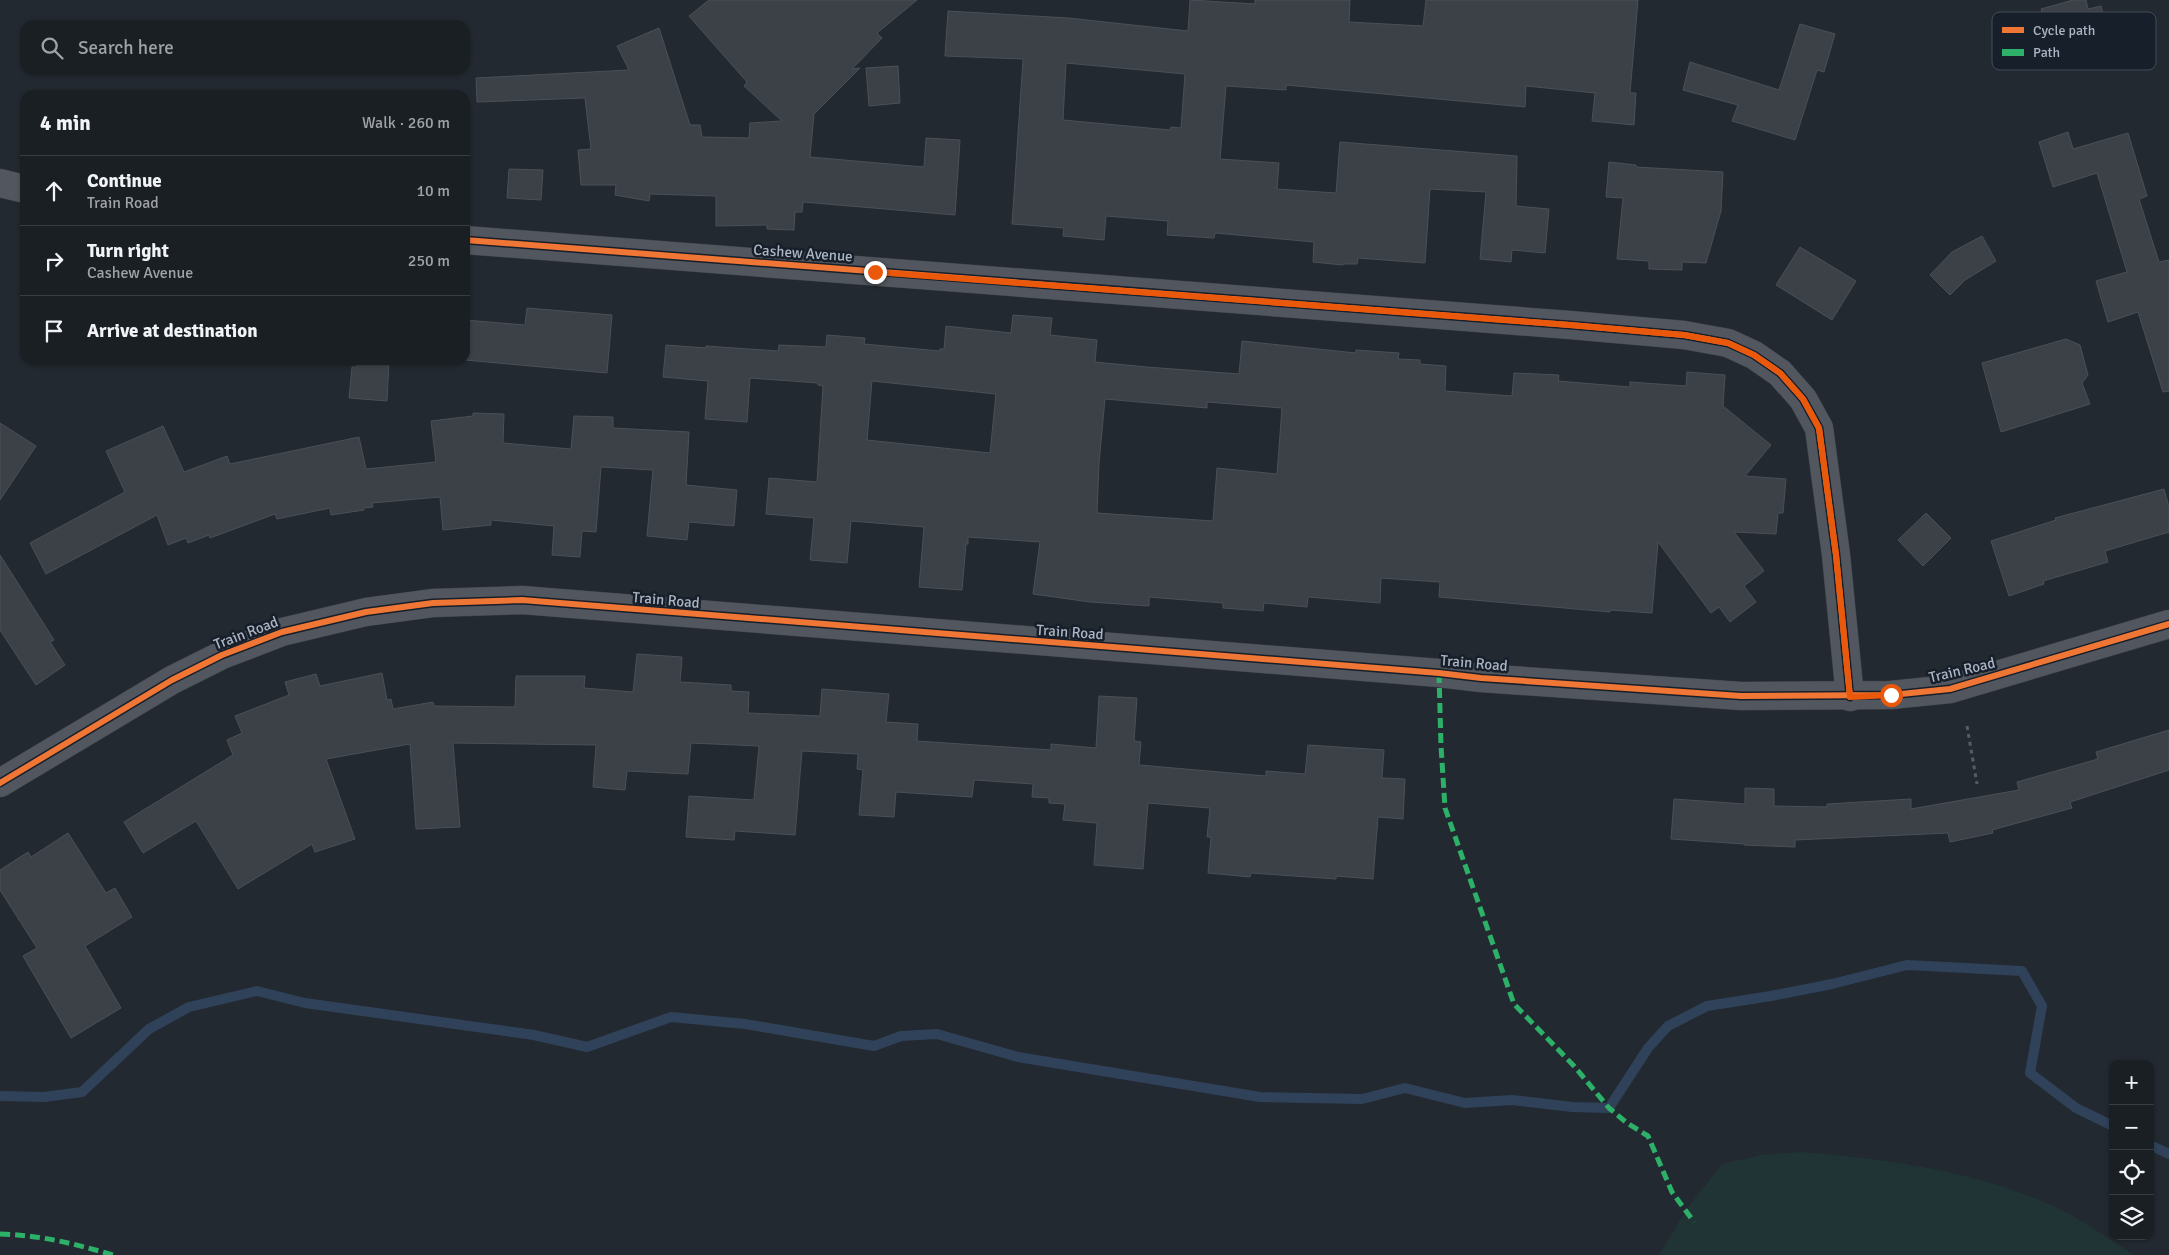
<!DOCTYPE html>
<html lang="en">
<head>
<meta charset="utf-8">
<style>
  :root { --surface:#1a1f24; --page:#272c31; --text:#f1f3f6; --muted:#9fa2a6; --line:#383d41 }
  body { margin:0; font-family:Signika,sans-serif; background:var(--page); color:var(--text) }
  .controls { position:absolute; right:15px; bottom:15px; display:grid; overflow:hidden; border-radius:10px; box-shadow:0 1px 4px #0004 }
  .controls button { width:45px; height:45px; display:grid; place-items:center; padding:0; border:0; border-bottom:1px solid var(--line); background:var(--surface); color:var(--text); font:25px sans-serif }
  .stop { position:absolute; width:15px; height:15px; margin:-11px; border:4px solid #ea580c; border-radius:50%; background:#fff }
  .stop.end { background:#ea580c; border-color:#fff; box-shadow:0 1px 5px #0008 }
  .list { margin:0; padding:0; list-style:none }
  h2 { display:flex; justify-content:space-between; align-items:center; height:65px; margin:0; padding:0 20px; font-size:21px }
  h2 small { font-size:16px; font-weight:400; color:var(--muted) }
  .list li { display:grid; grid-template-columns:32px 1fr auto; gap:15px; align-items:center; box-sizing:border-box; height:70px; padding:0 20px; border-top:1px solid var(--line) }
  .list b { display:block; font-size:19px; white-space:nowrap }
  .list p { margin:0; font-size:16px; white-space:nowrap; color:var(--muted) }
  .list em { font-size:16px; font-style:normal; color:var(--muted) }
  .icon { flex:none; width:28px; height:28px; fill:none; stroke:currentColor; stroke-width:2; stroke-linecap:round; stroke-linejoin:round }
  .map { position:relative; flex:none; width:2169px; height:1255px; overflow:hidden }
  .search { position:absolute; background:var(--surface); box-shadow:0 1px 4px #0004; left:20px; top:20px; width:450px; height:55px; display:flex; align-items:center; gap:12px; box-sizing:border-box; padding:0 18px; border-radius:15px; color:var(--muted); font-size:19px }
  .panel { position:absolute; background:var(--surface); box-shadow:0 1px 4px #0004; left:20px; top:90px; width:450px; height:275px; border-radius:15px }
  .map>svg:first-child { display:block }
  .green { fill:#203335 }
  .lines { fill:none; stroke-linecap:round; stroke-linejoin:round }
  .stream { stroke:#304259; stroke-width:10 }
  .building { fill:#3c4148; stroke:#4a5058; fill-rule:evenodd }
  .minor-casing { stroke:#3f4349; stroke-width:29 }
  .path { stroke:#565c62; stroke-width:3; stroke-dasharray:4 4; stroke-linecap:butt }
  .minor { stroke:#52575f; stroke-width:28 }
  .quiet { stroke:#2db169; stroke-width:5; stroke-dasharray:10 5; stroke-linecap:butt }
  .cycleway-casing { stroke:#171f2a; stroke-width:9 }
  .cycleway { stroke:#f07635; stroke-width:6 }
  .route { stroke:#ea580c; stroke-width:6 }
  .labels { text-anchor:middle; stroke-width:5; stroke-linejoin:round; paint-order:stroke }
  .street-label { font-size:15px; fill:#abb5c3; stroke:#171f2a }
  .key { fill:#171f2a; stroke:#434c58; stroke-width:1 }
  .key-label { font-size:14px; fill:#abb5c3 }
</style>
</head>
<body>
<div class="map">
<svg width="2169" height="1255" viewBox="0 0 2169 1255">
  <rect width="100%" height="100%" fill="#232930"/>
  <path class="green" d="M 1801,1152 C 1890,1159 1993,1173 2073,1216 C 2094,1228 2114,1242 2134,1255 L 1659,1255 L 1688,1207 L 1722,1164 L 1762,1155 Z"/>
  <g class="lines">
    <g class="stream">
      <path d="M 0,1096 L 44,1097 L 82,1092 L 149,1029 L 189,1007 L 257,991 L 305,1003 L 534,1035 L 587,1047 L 671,1017 L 745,1024 L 874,1046 L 901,1036 L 937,1034 L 1018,1057 L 1260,1097 L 1362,1099 L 1405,1088 L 1465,1103 L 1512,1100 L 1572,1107 L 1609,1108 L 1648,1048 L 1668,1026 L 1707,1006 L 1771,996 L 1832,984 L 1907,965 L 2022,971 L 2042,1006 L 2030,1073 L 2076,1108 L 2113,1126"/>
      <path d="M 2150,1145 L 2169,1154"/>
    </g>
  </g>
  <g class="building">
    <path d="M 709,0 L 917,0 L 877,33 L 882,38 L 852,69 L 860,68 L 814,114 L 810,157 L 924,167 L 926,138 L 960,140 L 955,215 L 803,202 L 802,212 L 795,212 L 794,230 L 767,229 L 767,225 L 716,226 L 716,196 L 650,194 L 649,201 L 615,195 L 616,185 L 581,185 L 578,150 L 591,149 L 585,98 L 477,102 L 476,78 L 629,70 L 617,46 L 659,28 L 690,125 L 700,125 L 702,137 L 749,138 L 750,123 L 782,121 L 744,86 L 747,82 L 689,16 Z"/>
    <path d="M 1190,0 L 1255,4 L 1255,0 L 1350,0 L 1349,22 L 1423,26 L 1426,0 L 1638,0 L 1630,93 L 1636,93 L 1634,125 L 1592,121 L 1595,93 L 1526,86 L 1525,107 L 1286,85 L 1286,90 L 1226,86 L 1220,159 L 1279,163 L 1277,189 L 1336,193 L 1340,142 L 1517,156 L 1516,206 L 1549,209 L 1545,253 L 1512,250 L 1511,262 L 1480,259 L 1486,192 L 1430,189 L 1425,263 L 1358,258 L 1357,264 L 1343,264 L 1343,265 L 1313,262 L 1314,242 L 1215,233 L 1214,238 L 1167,235 L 1168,221 L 1106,216 L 1104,240 L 1063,236 L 1064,228 L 1012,224 L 1023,59 L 945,56 L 948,11 L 1068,18 L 1188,31 ZM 1066,63 L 1185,74 L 1181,128 L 1171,127 L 1170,130 L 1063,120 Z"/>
    <path d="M 2073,0 L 2086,0 L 2088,9 L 2101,6 L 2114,52 L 2058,68 L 2041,9 Z"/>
    <path d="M 1800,24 L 1835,34 L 1824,72 L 1817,70 L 1795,140 L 1732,121 L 1738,105 L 1683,90 L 1690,62 L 1779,90 Z"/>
    <path d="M 898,66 L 900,103 L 869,106 L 866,68 Z"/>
    <path d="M 2068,132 L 2073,149 L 2128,133 L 2147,196 L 2139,199 L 2159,262 L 2169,260 L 2169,391 L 2163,392 L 2138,312 L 2108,322 L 2096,281 L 2127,272 L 2097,173 L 2053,187 L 2039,142 Z"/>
    <path d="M 1609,162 L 1636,165 L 1636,167 L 1723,172 L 1721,211 L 1706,263 L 1682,262 L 1682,270 L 1649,269 L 1649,261 L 1617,259 L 1623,198 L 1606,197 Z"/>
    <path d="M 509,169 L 543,170 L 541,200 L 507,198 Z"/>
    <path d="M 1982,236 L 1996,261 L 1965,280 L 1950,295 L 1930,275 L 1952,252 Z"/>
    <path d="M 1800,247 L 1856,281 L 1832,320 L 1776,285 Z"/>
    <path d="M 527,308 L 612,315 L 607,373 L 465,360 L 465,320 L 525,325 Z"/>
    <path d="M 1013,315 L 1052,318 L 1050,335 L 1097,340 L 1095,362 L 1147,367 L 1239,374 L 1242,341 L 1356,353 L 1356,350 L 1399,353 L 1398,359 L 1420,360 L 1420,364 L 1446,366 L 1445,391 L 1512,396 L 1514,373 L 1559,375 L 1558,381 L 1630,387 L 1630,382 L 1686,386 L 1687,372 L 1725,375 L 1723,406 L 1771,445 L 1745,476 L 1786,479 L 1783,513 L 1778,513 L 1776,534 L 1734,532 L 1764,571 L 1744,586 L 1756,602 L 1730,622 L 1719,607 L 1711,613 L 1658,542 L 1652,613 L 1610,610 L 1610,612 L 1439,597 L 1440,582 L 1381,578 L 1380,603 L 1308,597 L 1307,607 L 1264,603 L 1263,611 L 1223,608 L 1223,603 L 1149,597 L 1149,606 L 1090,602 L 1033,594 L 1040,542 L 968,537 L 968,544 L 966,544 L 962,590 L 919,587 L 924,527 L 851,521 L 847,563 L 810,560 L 814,518 L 766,514 L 769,478 L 817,482 L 823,386 L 818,385 L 818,383 L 750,378 L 747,422 L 705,419 L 708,381 L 663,377 L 666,345 L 706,348 L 706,346 L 778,351 L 779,345 L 826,347 L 827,335 L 865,338 L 864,344 L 940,351 L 940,349 L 944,349 L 946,326 L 1011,333 ZM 872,381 L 996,394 L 990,453 L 867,440 ZM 1105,399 L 1207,408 L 1207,402 L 1282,408 L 1277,474 L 1217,468 L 1213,521 L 1097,513 L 1099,463 Z"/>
    <path d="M 2066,339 L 2080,345 L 2088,375 L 2082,383 L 2090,404 L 2001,432 L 1982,363 Z"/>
    <path d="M 357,360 L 389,360 L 387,401 L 349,398 L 352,367 L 357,367 Z"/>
    <path d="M 473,413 L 504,414 L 503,443 L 571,449 L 574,416 L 613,417 L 613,428 L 689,432 L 686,485 L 737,490 L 734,526 L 689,522 L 687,540 L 647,536 L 653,470 L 601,467 L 596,532 L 582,531 L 580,557 L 552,555 L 554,526 L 491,520 L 491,525 L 443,530 L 440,497 L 372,503 L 373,507 L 364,508 L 364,510 L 331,515 L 330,508 L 277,519 L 275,514 L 210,538 L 209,535 L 188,543 L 186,538 L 168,545 L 157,515 L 46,574 L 30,543 L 125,492 L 106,451 L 163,426 L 184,472 L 227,456 L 230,464 L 359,437 L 366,469 L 436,462 L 431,421 L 473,416 Z"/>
    <path d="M 0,423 L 36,446 L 0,500 Z"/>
    <path d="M 2164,489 L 2169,507 L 2169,532 L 2105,551 L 2108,562 L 2043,581 L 2044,584 L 2009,596 L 1991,541 L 2056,520 L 2055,518 Z"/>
    <path d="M 1926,513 L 1951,538 L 1923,566 L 1898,540 Z"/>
    <path d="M 0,555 L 54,640 L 50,642 L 65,665 L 36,685 L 0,630 Z"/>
    <path d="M 637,654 L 682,657 L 680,682 L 731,685 L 731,691 L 749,692 L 748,713 L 820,716 L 822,689 L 889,694 L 886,722 L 918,724 L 917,741 L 1051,750 L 1051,744 L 1096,748 L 1099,696 L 1137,698 L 1134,741 L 1141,742 L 1139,765 L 1266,776 L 1266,771 L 1305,774 L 1308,745 L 1384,750 L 1382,778 L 1405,779 L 1403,819 L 1378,817 L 1373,879 L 1336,876 L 1336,879 L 1251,873 L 1250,877 L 1208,873 L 1211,837 L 1207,837 L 1210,808 L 1148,803 L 1143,869 L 1094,865 L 1097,823 L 1063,820 L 1065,804 L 1049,803 L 1049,798 L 1032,797 L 1033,784 L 974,780 L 972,797 L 896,792 L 894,817 L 859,815 L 863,770 L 857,769 L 858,754 L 802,751 L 795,835 L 735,831 L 734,840 L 686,837 L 689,796 L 754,800 L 759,746 L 691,743 L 688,774 L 627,771 L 625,790 L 593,787 L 596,745 L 453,743 L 460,827 L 416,829 L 410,744 L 326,759 L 355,839 L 315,852 L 312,844 L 238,889 L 196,821 L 143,853 L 124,822 L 233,755 L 227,740 L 242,733 L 235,716 L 289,695 L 285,682 L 316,674 L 320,686 L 382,673 L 387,700 L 391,699 L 393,709 L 433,702 L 434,706 L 515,707 L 516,676 L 585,676 L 584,688 L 633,692 Z"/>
    <path d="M 2169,730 L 2169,770 L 2070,802 L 2072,808 L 1992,830 L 1993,833 L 1950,842 L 1948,833 L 1795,840 L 1795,847 L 1744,845 L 1744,844 L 1671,839 L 1674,799 L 1745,804 L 1745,788 L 1774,789 L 1774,806 L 1827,807 L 1827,804 L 1911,799 L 1911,809 L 2019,790 L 2017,782 L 2098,759 L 2096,752 Z"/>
    <path d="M 68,833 L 106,893 L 115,888 L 132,917 L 85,946 L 121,1008 L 71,1038 L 23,956 L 37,948 L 0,890 L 0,870 L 28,852 L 31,857 Z"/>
  </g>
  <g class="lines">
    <g class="minor-casing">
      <g id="minor">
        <path d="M 0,183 L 25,189"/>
        <path d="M 465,240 L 1570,325 L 1684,335 L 1728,343 L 1754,355 L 1780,373 L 1803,399 L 1819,428 L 1836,555 L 1850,697"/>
        <path d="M 0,783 L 172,680 L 222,655 L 282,632 L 366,612 L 433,603 L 522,600 L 1439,673 L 1481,678 L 1741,696 L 1891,695 L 1950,689 L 2169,624"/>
      </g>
    </g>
    <path class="path" d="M 1967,726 L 1977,784"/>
    <use href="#minor" class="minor"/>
    <g class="quiet">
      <path d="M 1439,673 L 1441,746 L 1445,808 L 1514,1004 L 1574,1066 L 1609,1108 L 1627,1123 L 1648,1136 L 1672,1192 L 1694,1222"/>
      <path d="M 0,1234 C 40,1235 76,1244 113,1255"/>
    </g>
    <g class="cycleway-casing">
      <g id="cycleway">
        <path d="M 465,240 L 1570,325 L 1684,335 L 1728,343 L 1754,355 L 1780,373 L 1803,399 L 1819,428 L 1836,555 L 1850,697"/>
        <path d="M 0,783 L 172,680 L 222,655 L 282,632 L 366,612 L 433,603 L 522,600 L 1439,673 L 1481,678 L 1741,696 L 1891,695 L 1950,689 L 2169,624"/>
      </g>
    </g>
    <use href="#cycleway" class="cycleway"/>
  </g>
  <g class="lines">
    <path class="route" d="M 875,272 L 1570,325 L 1684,335 L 1728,343 L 1754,355 L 1780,373 L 1803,399 L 1819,428 L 1836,555 L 1850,697 L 1891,695"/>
  </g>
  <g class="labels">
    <g class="street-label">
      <text transform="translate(803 253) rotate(4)" y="5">Cashew Avenue</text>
      <text transform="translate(666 600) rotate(5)" y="5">Train Road</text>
      <text transform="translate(1070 632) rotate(4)" y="5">Train Road</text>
      <text transform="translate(246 633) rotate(-21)" y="5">Train Road</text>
      <text transform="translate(1474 663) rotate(5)" y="5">Train Road</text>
      <text transform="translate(1962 670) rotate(-13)" y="5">Train Road</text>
    </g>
  </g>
  <rect x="1992" y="12" width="164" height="58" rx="8" class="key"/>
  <rect x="2002" y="27" width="22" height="6" fill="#f07635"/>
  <rect x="2002" y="49" width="22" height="7" fill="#2db169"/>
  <g class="key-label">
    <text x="2033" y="35">Cycle path</text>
    <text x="2033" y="57">Path</text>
  </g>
</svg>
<div class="controls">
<button>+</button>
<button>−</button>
<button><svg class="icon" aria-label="locate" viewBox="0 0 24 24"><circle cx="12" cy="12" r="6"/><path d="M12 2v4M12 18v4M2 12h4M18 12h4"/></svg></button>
<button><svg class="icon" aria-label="layers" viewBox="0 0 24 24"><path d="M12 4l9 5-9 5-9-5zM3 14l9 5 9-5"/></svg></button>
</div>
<div class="stop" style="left:1891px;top:695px"></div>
<div class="stop end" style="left:875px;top:272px"></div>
<div class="search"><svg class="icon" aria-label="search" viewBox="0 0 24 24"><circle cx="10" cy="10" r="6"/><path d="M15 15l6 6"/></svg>Search here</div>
<section class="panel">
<h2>4 min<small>Walk · 260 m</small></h2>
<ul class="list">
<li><svg class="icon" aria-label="ahead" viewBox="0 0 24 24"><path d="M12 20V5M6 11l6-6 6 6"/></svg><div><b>Continue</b><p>Train Road</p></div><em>10 m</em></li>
<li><svg class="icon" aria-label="right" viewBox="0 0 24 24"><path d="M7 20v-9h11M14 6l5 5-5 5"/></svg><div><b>Turn right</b><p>Cashew Avenue</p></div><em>250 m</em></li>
<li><svg class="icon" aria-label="arrive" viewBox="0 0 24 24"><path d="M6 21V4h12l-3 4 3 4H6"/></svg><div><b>Arrive at destination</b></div></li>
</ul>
</section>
</div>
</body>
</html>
